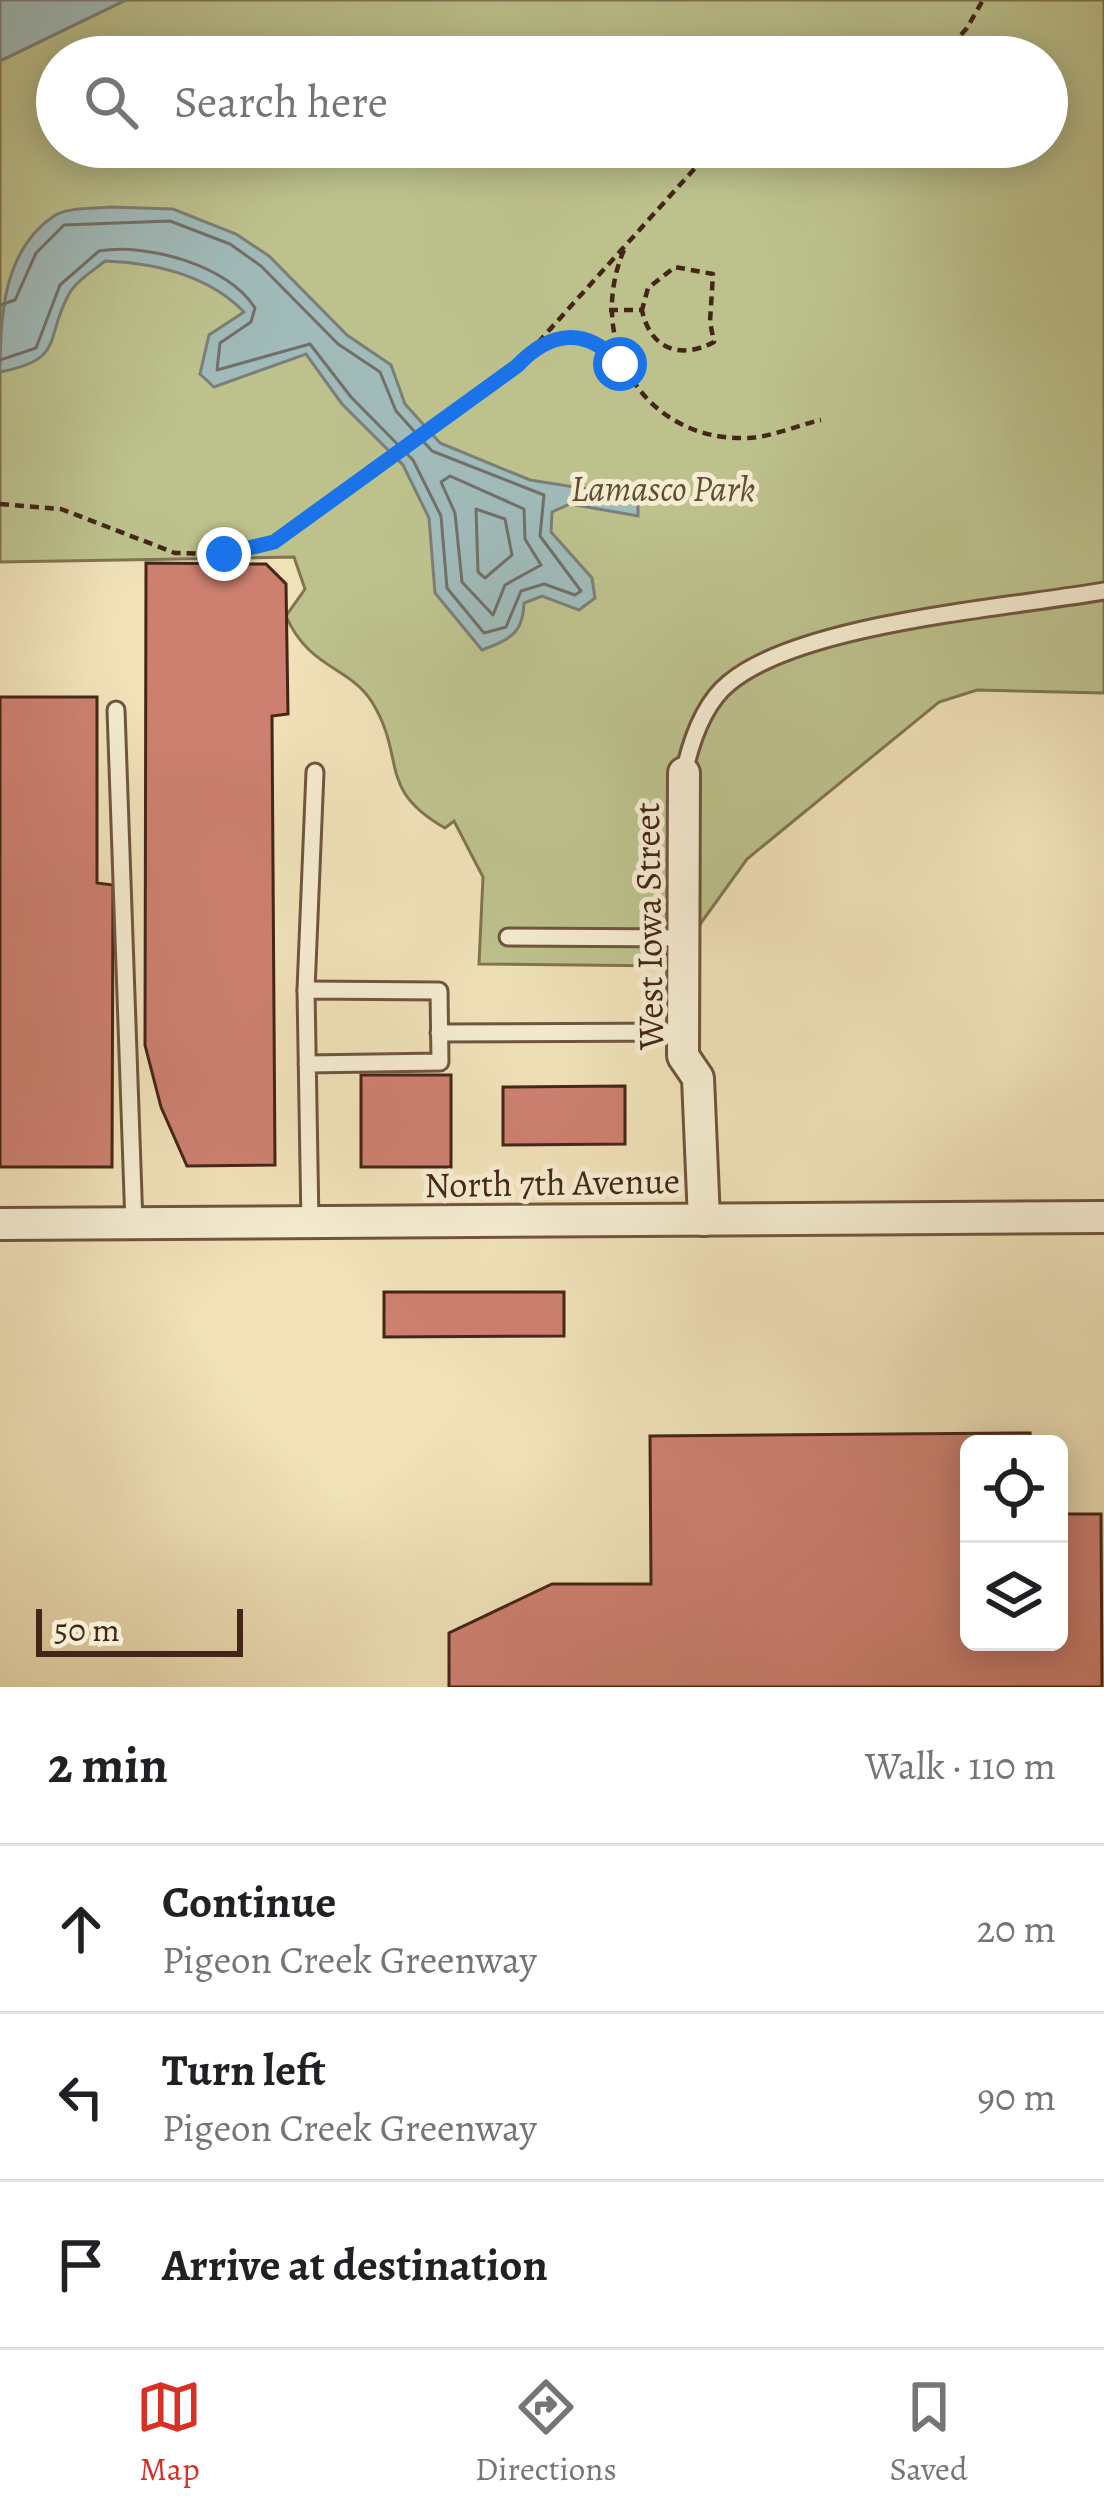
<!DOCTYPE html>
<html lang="en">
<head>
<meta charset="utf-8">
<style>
  :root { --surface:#fff; --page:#f2f2f2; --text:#202124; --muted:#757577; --line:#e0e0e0; --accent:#d93025 }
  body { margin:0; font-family:Alegreya,serif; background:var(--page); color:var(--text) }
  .controls { position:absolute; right:36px; bottom:36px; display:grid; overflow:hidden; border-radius:18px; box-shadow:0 6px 30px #0003 }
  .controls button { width:108px; height:108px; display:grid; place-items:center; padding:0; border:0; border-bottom:3px solid var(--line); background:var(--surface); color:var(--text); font:60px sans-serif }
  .scale { position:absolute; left:36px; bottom:30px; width:207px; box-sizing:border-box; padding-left:12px; border:6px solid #452616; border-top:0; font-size:33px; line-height:42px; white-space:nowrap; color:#452616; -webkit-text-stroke:9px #f5ecd1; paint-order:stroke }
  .stop { position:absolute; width:36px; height:36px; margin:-27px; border:9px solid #1a73e8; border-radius:50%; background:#fff }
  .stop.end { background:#1a73e8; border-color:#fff; box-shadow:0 3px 12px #0008 }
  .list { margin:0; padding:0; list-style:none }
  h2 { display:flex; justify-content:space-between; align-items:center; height:156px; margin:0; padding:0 48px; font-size:51px }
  h2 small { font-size:39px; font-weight:400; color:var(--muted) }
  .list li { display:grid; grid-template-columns:78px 1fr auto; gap:36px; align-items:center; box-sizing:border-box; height:168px; padding:0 48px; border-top:3px solid var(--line) }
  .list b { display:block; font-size:45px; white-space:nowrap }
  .list p { margin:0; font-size:39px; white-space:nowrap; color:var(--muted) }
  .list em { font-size:39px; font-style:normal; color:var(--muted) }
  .icon { flex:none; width:66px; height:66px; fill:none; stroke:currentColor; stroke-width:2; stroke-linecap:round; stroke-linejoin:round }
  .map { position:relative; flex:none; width:1104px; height:1687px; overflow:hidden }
  .search { position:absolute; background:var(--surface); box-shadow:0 6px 30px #0003; left:36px; right:36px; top:36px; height:132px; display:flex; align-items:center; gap:30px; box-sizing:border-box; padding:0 42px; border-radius:66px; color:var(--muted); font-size:45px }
  .sheet { height:660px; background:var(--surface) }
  nav { display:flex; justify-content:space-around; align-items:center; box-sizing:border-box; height:168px; border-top:3px solid var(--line); background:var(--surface); font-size:33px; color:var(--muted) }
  nav a { display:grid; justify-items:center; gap:6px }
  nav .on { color:var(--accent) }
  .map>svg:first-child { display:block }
  .green { fill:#bdc28d; stroke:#817452; stroke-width:3; fill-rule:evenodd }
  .water { fill:#a0bbba; stroke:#7c7f78; stroke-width:3 }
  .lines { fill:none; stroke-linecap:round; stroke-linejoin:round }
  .shore { stroke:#727068; stroke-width:3 }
  .building { fill:#cd8070; stroke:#452616; stroke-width:3 }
  .service-casing { stroke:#70553e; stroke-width:21 }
  .minor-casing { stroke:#70553e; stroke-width:36 }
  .path { stroke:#452616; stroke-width:4.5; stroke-dasharray:9 6; stroke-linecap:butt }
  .service { stroke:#f5ecd1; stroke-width:15 }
  .minor { stroke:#f5ecd1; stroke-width:30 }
  .route { stroke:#1a73e8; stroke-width:15 }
  .labels { text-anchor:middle; stroke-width:10; stroke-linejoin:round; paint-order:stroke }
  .park-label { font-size:36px; font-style:italic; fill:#634d34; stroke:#f5ecd1 }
  .street-label { font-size:36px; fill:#452616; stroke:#f5ecd1 }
</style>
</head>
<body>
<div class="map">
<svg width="1104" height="1687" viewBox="0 0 1104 1687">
  <rect width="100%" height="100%" fill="#f0e1b8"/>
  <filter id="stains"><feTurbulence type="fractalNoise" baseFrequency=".00167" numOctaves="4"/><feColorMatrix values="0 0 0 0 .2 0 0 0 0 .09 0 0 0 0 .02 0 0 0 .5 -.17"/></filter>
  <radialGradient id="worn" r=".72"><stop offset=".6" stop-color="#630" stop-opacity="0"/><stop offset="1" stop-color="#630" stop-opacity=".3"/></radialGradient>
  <path class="green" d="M 126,0 L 1104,0 L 1104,693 L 977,690 L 939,702 L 747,859 L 670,966 L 479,964 L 483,877 L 454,821 L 445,828 C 376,789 407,759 372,702 C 349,666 309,669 286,616 L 305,589 L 294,557 L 0,562 L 0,61 ZM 57,57 L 1047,57 L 1047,147 L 57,147 Z"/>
  <g class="water">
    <path d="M 0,0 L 126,0 L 0,61 Z"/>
    <path d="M 110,207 L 173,209 L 236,234 L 269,256 L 347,335 L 391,365 L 405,404 L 440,443 L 530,480 L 638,497 L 638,516 L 570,504 L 552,512 L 551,532 L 592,578 L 595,598 L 579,610 L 542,596 L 524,603 C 523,634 510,639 482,650 L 435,593 L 429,518 L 403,465 L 342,404 L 306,354 L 214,387 L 200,374 L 209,335 L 244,312 C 208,275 155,263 105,261 C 94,270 76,281 69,294 C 44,339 66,359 0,372 C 0,317 3,250 54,216 C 67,207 95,209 110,207 Z"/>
  </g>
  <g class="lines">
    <g class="shore">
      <path d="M 0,305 L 15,300 L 36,253 L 64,225 L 170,221 L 230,244 L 261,266 L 338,344 L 380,372 L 396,411 L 432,451 L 544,495 L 540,536 L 581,591 L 575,595 L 544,584 L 521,591 L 506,627 L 484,633 L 447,588 L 441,516 L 413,460 L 351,397 L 310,344 L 217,370 L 220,343 L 251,322 L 255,308 C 228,265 147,243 99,251 L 60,285 L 36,348 L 0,360"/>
      <path d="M 450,476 L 524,509 L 525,539 L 541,565 L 505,585 L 493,615 L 462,582 L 455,513 L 441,482 Z"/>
      <path d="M 476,509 L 505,519 L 512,555 L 485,578 L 478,572 Z"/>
    </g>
  </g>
  <g class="building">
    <path d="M 146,563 L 266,564 L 286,584 L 288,714 L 272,716 L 275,1165 L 187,1166 L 161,1107 L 145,1045 Z"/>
    <path d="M 0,697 L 97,697 L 97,883 L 113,885 L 112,1167 L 0,1167 Z"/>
    <rect x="361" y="1075" width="90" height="92"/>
    <path d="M 625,1086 L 625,1144 L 503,1145 L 503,1087 Z"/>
    <path d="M 384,1292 L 564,1292 L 564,1336 L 384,1337 Z"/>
    <path d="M 1030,1433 L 1030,1444 L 969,1444 L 969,1642 L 1059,1642 L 1059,1475 L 1066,1475 L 1066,1514 L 1101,1514 L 1102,1687 L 449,1687 L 449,1633 L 552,1584 L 651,1584 L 650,1436 Z"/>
  </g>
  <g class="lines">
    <g class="service-casing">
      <g id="service">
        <path d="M 116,710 L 134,1224"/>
        <path d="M 684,773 C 691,741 703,704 729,683 C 801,623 1006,608 1104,591"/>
        <path d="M 508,937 L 683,938"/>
        <path d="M 306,990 L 315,772"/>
        <path d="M 439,1033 L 684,1032"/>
        <path d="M 307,1064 L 440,1062 L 439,991 L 306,990 L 310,1223"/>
      </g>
    </g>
    <g class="minor-casing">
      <g id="minor">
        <path d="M 684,773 L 683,1056 L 698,1078 L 704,1220"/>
        <path d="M 0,1224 L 1104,1217"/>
      </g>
    </g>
    <g class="path">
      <path d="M 941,57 L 967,28 L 983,0"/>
      <path d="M 624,250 C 585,341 644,442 748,438 C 772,437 798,425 821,420"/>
      <path d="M 609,310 L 642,310 C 650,349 680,360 714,342 L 710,322 L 713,274 L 675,267 L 648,288 L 642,310"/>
      <path d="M 540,343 C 568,335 596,336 616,360"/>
      <path d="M 0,504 L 61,509 L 175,553 L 223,554 L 273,542 L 517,366 L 714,147"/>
    </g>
    <use href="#service" class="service"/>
    <use href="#minor" class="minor"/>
  </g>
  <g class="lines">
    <path class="route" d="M 224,554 L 274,542 L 517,366 C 550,331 586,326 620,364"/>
  </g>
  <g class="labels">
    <g class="park-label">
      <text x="663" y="501">Lamasco Park</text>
    </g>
    <g class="street-label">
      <text transform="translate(648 926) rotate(-91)" y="13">West Iowa Street</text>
      <text transform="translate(552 1182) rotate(-1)" y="13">North 7th Avenue</text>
    </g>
  </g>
  <rect width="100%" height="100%" filter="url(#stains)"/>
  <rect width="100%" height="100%" fill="url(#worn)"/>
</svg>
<div class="controls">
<button><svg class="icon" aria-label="locate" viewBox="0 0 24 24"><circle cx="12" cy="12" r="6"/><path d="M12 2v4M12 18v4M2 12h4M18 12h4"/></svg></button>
<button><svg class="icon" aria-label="layers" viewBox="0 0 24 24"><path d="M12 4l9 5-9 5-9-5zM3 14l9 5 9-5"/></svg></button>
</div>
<div class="scale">50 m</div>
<div class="stop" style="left:620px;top:364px"></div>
<div class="stop end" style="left:224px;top:554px"></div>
<div class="search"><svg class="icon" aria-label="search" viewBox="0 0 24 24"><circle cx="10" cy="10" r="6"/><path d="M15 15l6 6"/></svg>Search here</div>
</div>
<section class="sheet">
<h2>2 min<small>Walk · 110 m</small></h2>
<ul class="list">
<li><svg class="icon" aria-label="ahead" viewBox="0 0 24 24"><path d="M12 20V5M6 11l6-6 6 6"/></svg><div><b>Continue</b><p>Pigeon Creek Greenway</p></div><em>20 m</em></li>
<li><svg class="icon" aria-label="left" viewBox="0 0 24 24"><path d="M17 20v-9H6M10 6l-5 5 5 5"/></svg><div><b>Turn left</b><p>Pigeon Creek Greenway</p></div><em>90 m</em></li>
<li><svg class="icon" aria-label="arrive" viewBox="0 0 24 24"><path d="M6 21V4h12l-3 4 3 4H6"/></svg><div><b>Arrive at destination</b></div></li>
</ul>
</section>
<nav>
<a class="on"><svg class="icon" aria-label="map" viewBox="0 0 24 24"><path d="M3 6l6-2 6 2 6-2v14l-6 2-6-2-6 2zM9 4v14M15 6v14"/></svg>Map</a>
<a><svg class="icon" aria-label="directions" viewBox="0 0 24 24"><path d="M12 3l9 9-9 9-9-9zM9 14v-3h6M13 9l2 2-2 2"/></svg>Directions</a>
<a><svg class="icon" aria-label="saved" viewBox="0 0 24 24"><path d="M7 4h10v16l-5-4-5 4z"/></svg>Saved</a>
</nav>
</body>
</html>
